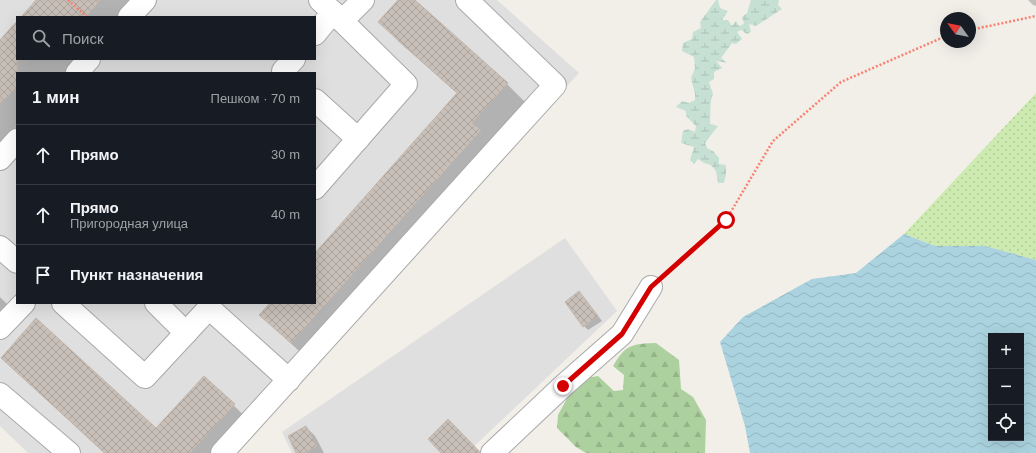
<!DOCTYPE html>
<html lang="ru">
<head>
<meta charset="utf-8">
<style>
  :root { --surface:#171b24; --page:#20242c; --text:#f1f3f6; --muted:#9ea1a6; --line:#363941 }
  body { margin:0; font-family:Helvetica,sans-serif; background:var(--page); color:var(--text) }
  .controls { position:absolute; right:12px; bottom:12px; display:grid; overflow:hidden; border-radius:0px; box-shadow:0 4px 16px #0002 }
  .controls button { width:36px; height:36px; display:grid; place-items:center; padding:0; border:0; border-bottom:1px solid var(--line); background:var(--surface); color:var(--text); font:20px sans-serif }
  .compass { position:absolute; left:940px; top:12px; width:36px; height:36px; border-radius:50%; background:var(--surface); box-shadow:0 4px 16px #0002; rotate:303deg }
  .stop { position:absolute; width:12px; height:12px; margin:-9px; border:3px solid #d40000; border-radius:50%; background:#fff }
  .stop.end { background:#d40000; border-color:#fff; box-shadow:0 1px 4px #0008 }
  .list { margin:0; padding:0; list-style:none }
  h2 { display:flex; justify-content:space-between; align-items:center; height:52px; margin:0; padding:0 16px; font-size:17px }
  h2 small { font-size:13px; font-weight:400; color:var(--muted) }
  .list li { display:grid; grid-template-columns:26px 1fr auto; gap:12px; align-items:center; box-sizing:border-box; height:60px; padding:0 16px; border-top:1px solid var(--line) }
  .list b { display:block; font-size:15px; white-space:nowrap }
  .list p { margin:0; font-size:13px; white-space:nowrap; color:var(--muted) }
  .list em { font-size:13px; font-style:normal; color:var(--muted) }
  .icon { flex:none; width:22px; height:22px; fill:none; stroke:currentColor; stroke-width:2; stroke-linecap:round; stroke-linejoin:round }
  .map { position:relative; flex:none; width:1036px; height:453px; overflow:hidden }
  .search { position:absolute; background:var(--surface); box-shadow:0 4px 16px #0002; left:16px; top:16px; width:300px; height:44px; display:flex; align-items:center; gap:10px; box-sizing:border-box; padding:0 14px; border-radius:0px; color:var(--muted); font-size:15px }
  .panel { position:absolute; background:var(--surface); box-shadow:0 4px 16px #0002; left:16px; top:72px; width:300px; height:232px; border-radius:0px }
  .map>svg:first-child { display:block }
  .residential { fill:#e0dfdf; fill-rule:evenodd }
  .grass { fill:url(#grass-dots) }
  .forest { fill:url(#forest-firs) }
  .wetland { fill:url(#wetland-marsh) }
  .water { fill:url(#water-waves); fill-rule:evenodd }
  .shadow { fill:#0003 }
  .building { fill:url(#building-cross-hatch); stroke:#c4b6ab }
  .lines { fill:none; stroke-linecap:round; stroke-linejoin:round }
  .minor-casing { stroke:#a9a9a9; stroke-width:24 }
  .path { stroke:#fa8072; stroke-width:2.5; stroke-dasharray:2 2; stroke-linecap:butt }
  .minor { stroke:#fff; stroke-width:22 }
  .route { stroke:#d40000; stroke-width:5 }
</style>
</head>
<body>
<div class="map">
<svg width="1036" height="453" viewBox="0 0 1036 453">
  <defs>
    <pattern id="grass-dots" width="8" height="8" patternUnits="userSpaceOnUse"><rect width="8" height="8" fill="#cdebb0"/><path d="M2 2h.1M6 6h.1" fill="none" stroke="#b0c997" stroke-width="1.8" stroke-linecap="round"/></pattern>
    <pattern id="forest-firs" width="22" height="20" patternUnits="userSpaceOnUse"><rect width="22" height="20" fill="#add19e"/><path d="M5 1l3.5 6h-7zM16 11l3.5 6h-7z" fill="#95b388"/></pattern>
    <pattern id="wetland-marsh" width="20" height="14" patternUnits="userSpaceOnUse"><rect width="20" height="14" fill="#c6e0d4"/><path d="M1 5h8M5 5V1M11 12h8M15 12V8" fill="none" stroke="#aac0b6"/></pattern>
    <pattern id="water-waves" width="16" height="10" patternUnits="userSpaceOnUse"><rect width="16" height="10" fill="#aad3df"/><path d="M0 5q4-4 8 0t8 0" fill="none" stroke="#92b5bf"/></pattern>
    <pattern id="building-cross-hatch" width="8" height="8" patternUnits="userSpaceOnUse"><rect width="8" height="8" fill="#c7bfb8"/><path d="M0 0l8 8M0 8l8-8" fill="none" stroke="#aba49e"/></pattern>
  </defs>
  <rect width="100%" height="100%" fill="#f2efe9"/>
  <g class="residential">
    <path d="M 0,0 L 497,0 L 579,73 L 229,453 L 28,453 L 0,426 ZM 17,17 L 315,17 L 315,59 L 17,59 ZM 17,73 L 315,73 L 315,303 L 17,303 Z"/>
    <path d="M 565,238 L 617,311 L 467,453 L 292,453 L 282,432 Z"/>
  </g>
  <path class="grass" d="M 1036,93 L 1036,260 L 985,246 L 935,246 L 904,234 Z"/>
  <path class="forest" d="M 656,343 L 679,360 L 681,389 L 693,397 L 706,420 L 705,453 L 586,453 L 576,447 L 557,428 L 558,415 L 570,393 L 586,378 L 598,376 L 614,391 L 623,390 L 624,375 L 613,366 C 626,344 632,344 656,343 Z"/>
  <path class="wetland" d="M 716,0 L 718,0 L 720,8 L 728,11 L 722,20 L 728,20 L 732,26 L 736,21 L 739,26 L 744,24 L 742,17 L 747,13 L 751,0 L 779,0 L 778,5 L 782,9 L 756,26 L 749,24 L 751,32 L 747,34 L 741,30 L 737,32 L 742,39 L 736,44 L 732,43 L 721,58 L 727,63 L 716,61 L 722,68 L 714,72 L 714,79 L 709,82 L 713,94 C 709,103 711,113 710,124 L 718,126 L 705,143 L 707,148 L 713,151 L 719,158 L 719,164 L 726,165 L 726,174 L 724,183 L 718,183 L 716,171 L 711,165 L 704,163 L 698,159 L 694,164 L 690,160 L 694,147 L 681,143 L 683,131 L 688,129 L 695,132 L 696,126 L 686,116 L 686,111 L 676,107 L 682,101 L 689,103 L 695,100 L 695,94 L 691,78 L 695,68 L 694,57 L 682,51 L 683,43 L 692,39 L 693,32 L 701,28 L 700,22 Z"/>
  <path class="water" d="M 904,234 L 935,246 L 985,246 L 1036,260 L 1036,453 L 750,453 L 745,426 L 720,342 L 743,317 L 812,279 L 856,273 ZM 991,336 L 1021,336 L 1021,438 L 991,438 Z"/>
  <g class="shadow">
    <path d="M 38,0 L 134,0 L 120,17 L 22,17 Z"/>
    <path d="M 399,0 L 414,0 L 507,84 L 527,104 L 311,362 L 260,315 L 272,303 L 315,303 L 315,254 L 458,94 L 399,42 L 380,22 Z"/>
    <path d="M 1028,0 L 1036,0 L 1036,6 L 1033,5 Z"/>
    <path d="M 17,23 L 17,59 L 77,59 L 65,73 L 17,73 L 17,126 L 0,145 L 0,42 Z"/>
    <path d="M 579,292 L 602,321 L 588,330 L 584,326 Z"/>
    <path d="M 0,297 L 14,311 L 0,327 Z"/>
    <path d="M 2,358 L 156,429 L 204,377 L 254,425 L 228,453 L 104,453 L 22,377 Z"/>
    <path d="M 306,427 L 315,436 L 324,453 L 298,453 Z"/>
  </g>
  <g class="building">
    <path d="M 36,0 L 100,0 L 86,17 L 21,17 Z"/>
    <path d="M 398,0 L 415,0 L 508,83 L 472,123 L 481,130 L 291,343 L 259,315 L 270,303 L 315,303 L 315,253 L 457,93 L 378,22 Z"/>
    <path d="M 17,21 L 17,86 L 0,105 L 0,40 Z"/>
    <path d="M 579,291 L 598,316 L 583,327 L 565,302 Z"/>
    <path d="M 36,318 L 156,428 L 204,376 L 235,404 L 190,453 L 105,453 L 1,358 Z"/>
    <path d="M 448,419 L 480,452 L 480,453 L 441,453 L 428,439 Z"/>
    <path d="M 306,426 L 317,446 L 304,453 L 296,453 L 288,436 Z"/>
  </g>
  <g class="lines">
    <g class="minor-casing">
      <g id="minor">
        <path d="M 320,0 L 342,21 L 363,0"/>
        <path d="M 129,17 L 145,0"/>
        <path d="M 315,34 L 333,12"/>
        <path d="M 77,73 L 89,59"/>
        <path d="M 285,73 L 283,71 L 294,59"/>
        <path d="M 315,100 L 358,139"/>
        <path d="M 0,159 L 17,140"/>
        <path d="M 315,188 L 406,84 L 342,21"/>
        <path d="M 0,247 L 17,262"/>
        <path d="M 63,303 L 145,377 L 209,308 L 289,380"/>
        <path d="M 156,303 L 186,333"/>
        <path d="M 0,328 L 24,303"/>
        <path d="M 0,394 L 69,453"/>
        <path d="M 222,453 L 555,85 L 467,0"/>
        <path d="M 492,453 L 563,386 L 622,334 L 651,287"/>
      </g>
    </g>
    <g class="path">
      <path d="M 68,0 L 87,17"/>
      <path d="M 970,30 L 1036,16"/>
      <path d="M 667,274 L 726,220 L 773,141 L 841,82 L 946,36"/>
    </g>
    <use href="#minor" class="minor"/>
  </g>
  <g class="lines">
    <path class="route" d="M 563,386 L 622,334 L 651,287 L 726,220"/>
  </g>
</svg>
<div class="controls">
<button>+</button>
<button>−</button>
<button><svg class="icon" aria-label="locate" viewBox="0 0 24 24"><circle cx="12" cy="12" r="6"/><path d="M12 2v4M12 18v4M2 12h4M18 12h4"/></svg></button>
</div>
<svg class="compass" viewBox="-18 -18 36 36"><path d="M0-13l5 13h-10z" fill="#e53935"/><path d="M0 13l5-13h-10z" fill="#9ea1a6"/></svg>
<div class="stop" style="left:726px;top:220px"></div>
<div class="stop end" style="left:563px;top:386px"></div>
<div class="search"><svg class="icon" aria-label="search" viewBox="0 0 24 24"><circle cx="10" cy="10" r="6"/><path d="M15 15l6 6"/></svg>Поиск</div>
<section class="panel">
<h2>1 мин<small>Пешком · 70 m</small></h2>
<ul class="list">
<li><svg class="icon" aria-label="ahead" viewBox="0 0 24 24"><path d="M12 20V5M6 11l6-6 6 6"/></svg><div><b>Прямо</b></div><em>30 m</em></li>
<li><svg class="icon" aria-label="ahead" viewBox="0 0 24 24"><path d="M12 20V5M6 11l6-6 6 6"/></svg><div><b>Прямо</b><p>Пригородная улица</p></div><em>40 m</em></li>
<li><svg class="icon" aria-label="arrive" viewBox="0 0 24 24"><path d="M6 21V4h12l-3 4 3 4H6"/></svg><div><b>Пункт назначения</b></div></li>
</ul>
</section>
</div>
</body>
</html>
